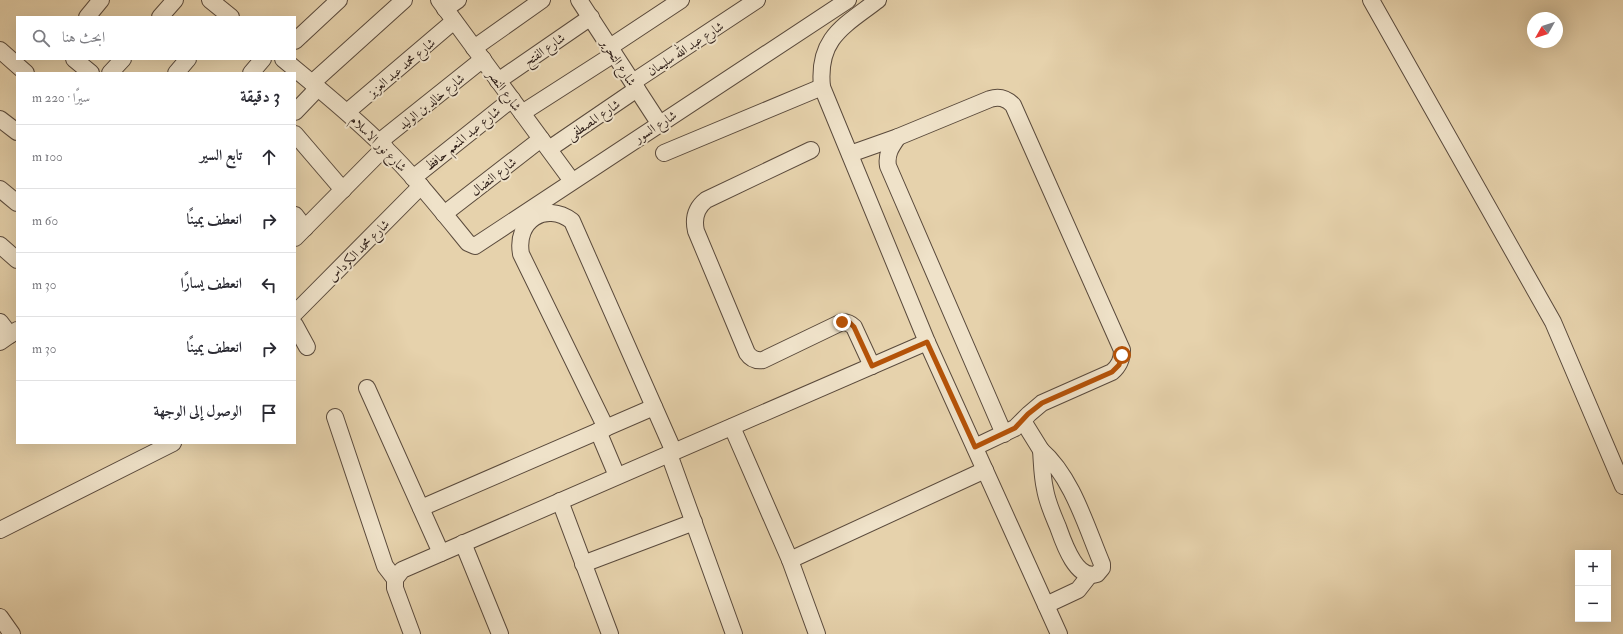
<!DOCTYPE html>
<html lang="ar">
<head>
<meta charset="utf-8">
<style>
  :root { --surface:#fff; --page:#f7f7f7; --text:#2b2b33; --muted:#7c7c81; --line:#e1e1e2 }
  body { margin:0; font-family:"IM FELL Double Pica",Amiri,serif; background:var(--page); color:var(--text); direction:rtl }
  .controls { position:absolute; right:12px; bottom:12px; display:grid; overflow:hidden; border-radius:0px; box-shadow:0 4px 16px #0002 }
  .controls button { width:36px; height:36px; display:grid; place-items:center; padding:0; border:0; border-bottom:1px solid var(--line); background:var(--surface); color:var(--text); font:20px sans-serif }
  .compass { position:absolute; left:1527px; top:12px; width:36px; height:36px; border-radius:50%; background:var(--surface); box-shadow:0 4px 16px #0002; rotate:231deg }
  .stop { position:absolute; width:12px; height:12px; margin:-9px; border:3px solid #b45309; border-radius:50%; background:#fff }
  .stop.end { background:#b45309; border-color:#fff; box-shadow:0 1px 4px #0008 }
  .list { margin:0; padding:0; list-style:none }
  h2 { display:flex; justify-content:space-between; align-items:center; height:52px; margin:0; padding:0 16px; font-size:17px }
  h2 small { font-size:13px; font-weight:400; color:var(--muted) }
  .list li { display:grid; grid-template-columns:26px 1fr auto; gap:12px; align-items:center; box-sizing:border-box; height:64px; padding:0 16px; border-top:1px solid var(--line) }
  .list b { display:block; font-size:15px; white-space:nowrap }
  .list em { font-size:13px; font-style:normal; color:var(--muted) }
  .icon { flex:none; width:22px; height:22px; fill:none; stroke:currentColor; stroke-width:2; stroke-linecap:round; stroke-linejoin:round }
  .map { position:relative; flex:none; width:1623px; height:634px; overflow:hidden; direction:ltr }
  .search { position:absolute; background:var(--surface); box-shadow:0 4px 16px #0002; left:16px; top:16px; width:280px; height:44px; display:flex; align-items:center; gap:10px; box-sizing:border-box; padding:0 14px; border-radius:0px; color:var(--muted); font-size:15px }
  .panel { position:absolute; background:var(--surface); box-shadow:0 4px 16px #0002; left:16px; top:72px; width:280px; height:372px; border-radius:0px; direction:rtl }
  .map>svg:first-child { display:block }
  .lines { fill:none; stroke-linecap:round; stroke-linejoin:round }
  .minor-casing { stroke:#5a4a3c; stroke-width:18 }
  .minor { stroke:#efe2c9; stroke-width:16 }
  .route { stroke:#b45309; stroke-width:5 }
  .labels { text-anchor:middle; stroke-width:4; stroke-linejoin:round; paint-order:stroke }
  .street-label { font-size:13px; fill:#2c1c16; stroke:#efe2c9 }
</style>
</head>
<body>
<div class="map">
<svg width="1623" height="634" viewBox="0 0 1623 634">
  <rect width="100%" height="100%" fill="#e6d2ac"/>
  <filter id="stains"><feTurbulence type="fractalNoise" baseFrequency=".005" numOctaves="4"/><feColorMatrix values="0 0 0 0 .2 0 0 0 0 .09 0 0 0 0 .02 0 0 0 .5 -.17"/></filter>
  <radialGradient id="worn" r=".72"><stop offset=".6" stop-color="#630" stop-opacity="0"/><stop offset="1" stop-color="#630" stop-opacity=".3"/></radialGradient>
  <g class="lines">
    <g class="minor-casing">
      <g id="minor">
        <path d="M 210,0 L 231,17"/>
        <path d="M 439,0 L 572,181"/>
        <path d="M 579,0 L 659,123"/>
        <path d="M 878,0 C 844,26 817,38 822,87 L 927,342 L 1059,634"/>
        <path d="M 1371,0 L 1553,322 L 1623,486"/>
        <path d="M 445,9 L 458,0"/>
        <path d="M 87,17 L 101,0"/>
        <path d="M 160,17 L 175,0"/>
        <path d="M 295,41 L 339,0"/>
        <path d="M 610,47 L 681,0"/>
        <path d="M 474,48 L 542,0"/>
        <path d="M 0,50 L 26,73"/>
        <path d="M 74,59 L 91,73"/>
        <path d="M 283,59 C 317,87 352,115 384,147 C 414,176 441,210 468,243 L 475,246 L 848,0"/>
        <path d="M 110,73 L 123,59"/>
        <path d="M 176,73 L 188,59"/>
        <path d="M 251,73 L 263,59"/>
        <path d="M 498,81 L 591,17"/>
        <path d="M 633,82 L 757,0"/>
        <path d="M 312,83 L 404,0"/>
        <path d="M 295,112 L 318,88"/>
        <path d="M 347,112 L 454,21"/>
        <path d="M 522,113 L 614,54"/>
        <path d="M 0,119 L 17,132"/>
        <path d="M 295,134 L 343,190"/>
        <path d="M 898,137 C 891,147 886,154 888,166 L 1004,434"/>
        <path d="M 379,142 L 483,59"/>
        <path d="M 549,149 L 637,89"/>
        <path d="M 811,150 L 706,200 C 696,208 693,218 696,231 L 747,353 C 751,359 756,361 763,360 L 842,322 C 847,322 850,323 854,327 L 872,366"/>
        <path d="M 664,153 L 822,87"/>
        <path d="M 850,154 L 898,137 L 990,99 C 999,96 1006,98 1013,105 L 1122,350 C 1122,360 1119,366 1112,372 L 1042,403 L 1029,414 L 1015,428 L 975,447"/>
        <path d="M 413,178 L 512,99"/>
        <path d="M 0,189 L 17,203"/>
        <path d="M 444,214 L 541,139"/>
        <path d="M 295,215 L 305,228"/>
        <path d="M 295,238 L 385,147"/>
        <path d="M 0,245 L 17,260"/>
        <path d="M 295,313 L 421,186"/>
        <path d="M 0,322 L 10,335"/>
        <path d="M 295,325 L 307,347"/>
        <path d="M 0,342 L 17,330"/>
        <path d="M 367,388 L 441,553"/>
        <path d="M 335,417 L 385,566 L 395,579"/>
        <path d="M 1023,421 L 1041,450"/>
        <path d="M 732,427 L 790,560 L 817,634"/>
        <path d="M 606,428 L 521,254 C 515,221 545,201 572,221 L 674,452"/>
        <path d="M 598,431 L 617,476"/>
        <path d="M 1041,450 C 1072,477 1086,526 1102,564 L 1102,568 L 1097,574 C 1076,581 1063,541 1058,527 C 1053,515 1047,502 1045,489 C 1042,476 1042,463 1041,450 Z"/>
        <path d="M 669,454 L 734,634"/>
        <path d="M 560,501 L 610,634"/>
        <path d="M 421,508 L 654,407"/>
        <path d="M 0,530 L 173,443"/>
        <path d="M 463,543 L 500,634"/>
        <path d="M 790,560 L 985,470"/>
        <path d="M 583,564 L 694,522"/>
        <path d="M 1046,605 L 1078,590 L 1089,576"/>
        <path d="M 0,617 L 12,634"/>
        <path d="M 412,634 L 395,588 L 395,579 L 402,570 L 927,342"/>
      </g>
    </g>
    <use href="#minor" class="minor"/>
  </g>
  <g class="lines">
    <path class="route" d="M 842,322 L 849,322 L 854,327 L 872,366 L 927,342 L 975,447 L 1015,428 L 1028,414 L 1042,403 L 1112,372 L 1119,365 L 1122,355"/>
  </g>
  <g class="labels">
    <g class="street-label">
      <text transform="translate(685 48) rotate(-33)" y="5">شارع عبد الله سليمان</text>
      <text transform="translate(544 49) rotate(-35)" y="5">شارع الفتح</text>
      <text transform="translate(619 62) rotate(57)" y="5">شارع التحرير</text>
      <text transform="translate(401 67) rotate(-40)" y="5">شارع محمد عبد العزيز</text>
      <text transform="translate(505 90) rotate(54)" y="5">شارع النصر</text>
      <text transform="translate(431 101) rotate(-39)" y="5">شارع خالد بن الوليد</text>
      <text transform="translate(593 119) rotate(-34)" y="5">شارع المصطفى</text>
      <text transform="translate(655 126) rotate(-33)" y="5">شارع السور</text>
      <text transform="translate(462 138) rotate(-39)" y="5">شارع عبد المنعم حافظ</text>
      <text transform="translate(379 143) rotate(45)" y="5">شارع نور الاسلام</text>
      <text transform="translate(493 176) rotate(-38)" y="5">شارع النضال</text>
      <text transform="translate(358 250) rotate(-45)" y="5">شارع محمد الكرداس</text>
    </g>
  </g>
  <rect width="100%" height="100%" filter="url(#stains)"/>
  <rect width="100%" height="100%" fill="url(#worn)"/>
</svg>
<div class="controls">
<button>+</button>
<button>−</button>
</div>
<svg class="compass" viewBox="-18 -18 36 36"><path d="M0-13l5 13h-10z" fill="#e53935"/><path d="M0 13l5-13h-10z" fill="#7c7c81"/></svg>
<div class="stop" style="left:1122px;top:355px"></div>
<div class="stop end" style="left:842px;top:322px"></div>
<div class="search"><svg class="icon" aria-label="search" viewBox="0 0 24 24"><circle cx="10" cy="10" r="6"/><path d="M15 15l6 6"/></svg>ابحث هنا</div>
<section class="panel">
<h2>3 دقيقة<small>سيرًا · 220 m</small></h2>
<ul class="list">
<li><svg class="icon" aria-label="ahead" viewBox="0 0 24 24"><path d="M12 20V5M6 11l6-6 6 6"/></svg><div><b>تابع السير</b></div><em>100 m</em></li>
<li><svg class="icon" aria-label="right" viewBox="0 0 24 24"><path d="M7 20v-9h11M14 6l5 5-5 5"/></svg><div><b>انعطف يمينًا</b></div><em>60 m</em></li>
<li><svg class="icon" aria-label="left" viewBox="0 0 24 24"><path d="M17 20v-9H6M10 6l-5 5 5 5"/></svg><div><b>انعطف يسارًا</b></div><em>30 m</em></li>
<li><svg class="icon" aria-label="right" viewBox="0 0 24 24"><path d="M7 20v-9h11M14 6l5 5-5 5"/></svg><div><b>انعطف يمينًا</b></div><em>30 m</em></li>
<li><svg class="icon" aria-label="arrive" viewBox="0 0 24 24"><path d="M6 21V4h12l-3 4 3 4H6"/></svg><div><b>الوصول إلى الوجهة</b></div></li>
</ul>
</section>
</div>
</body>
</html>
